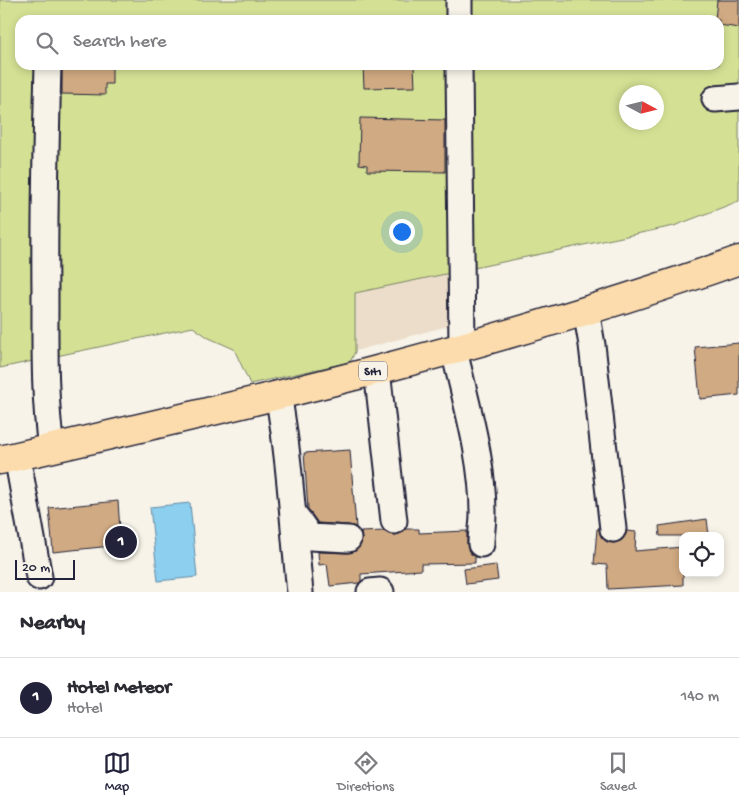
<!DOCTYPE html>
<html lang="en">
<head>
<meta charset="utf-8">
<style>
  :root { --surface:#fff; --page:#f7f7f7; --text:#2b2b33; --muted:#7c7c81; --line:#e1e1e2; --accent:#22223b }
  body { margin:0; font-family:"Gochi Hand",sans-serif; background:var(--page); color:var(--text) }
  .controls { position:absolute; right:15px; bottom:15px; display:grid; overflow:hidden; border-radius:10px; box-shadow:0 2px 8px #0003 }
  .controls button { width:45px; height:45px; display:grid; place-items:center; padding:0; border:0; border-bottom:1px solid var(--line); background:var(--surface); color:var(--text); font:25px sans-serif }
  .compass { position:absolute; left:619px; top:85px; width:45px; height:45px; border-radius:50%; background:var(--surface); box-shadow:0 2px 8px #0003; rotate:97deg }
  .scale { position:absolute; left:15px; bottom:12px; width:60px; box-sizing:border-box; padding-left:5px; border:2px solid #22223b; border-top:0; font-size:14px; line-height:18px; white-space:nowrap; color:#22223b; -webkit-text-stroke:4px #f7f3e8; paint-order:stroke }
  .you { position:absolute; left:401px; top:231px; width:18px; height:18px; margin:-12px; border:4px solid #fff; border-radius:50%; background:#1a73e8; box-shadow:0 0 0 8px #1a73e833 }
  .badge { display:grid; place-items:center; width:32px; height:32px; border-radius:50%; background:var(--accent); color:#fff; font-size:16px; font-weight:700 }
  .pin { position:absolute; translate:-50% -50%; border:2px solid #fff; box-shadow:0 1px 5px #0006 }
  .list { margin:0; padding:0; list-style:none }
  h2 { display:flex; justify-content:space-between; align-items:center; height:65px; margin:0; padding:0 20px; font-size:21px }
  h2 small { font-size:16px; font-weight:400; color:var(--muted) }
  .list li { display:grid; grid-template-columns:32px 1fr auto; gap:15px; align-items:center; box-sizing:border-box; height:80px; padding:0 20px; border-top:1px solid var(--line) }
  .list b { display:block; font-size:19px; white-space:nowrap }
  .list p { margin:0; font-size:16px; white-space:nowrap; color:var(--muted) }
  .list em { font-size:16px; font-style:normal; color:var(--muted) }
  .icon { flex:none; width:28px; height:28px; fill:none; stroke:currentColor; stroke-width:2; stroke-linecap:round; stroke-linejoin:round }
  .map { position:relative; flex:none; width:739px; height:592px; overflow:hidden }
  .search { position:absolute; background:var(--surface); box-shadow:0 2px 8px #0003; left:15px; right:15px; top:15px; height:55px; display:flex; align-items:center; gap:12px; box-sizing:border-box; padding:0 18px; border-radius:15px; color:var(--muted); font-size:19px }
  .sheet { height:145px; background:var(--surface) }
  nav { display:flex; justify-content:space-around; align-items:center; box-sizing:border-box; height:70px; border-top:1px solid var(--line); background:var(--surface); font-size:14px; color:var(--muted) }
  nav a { display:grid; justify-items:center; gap:2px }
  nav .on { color:var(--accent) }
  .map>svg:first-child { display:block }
  .built { fill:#ebddc9 }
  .green { fill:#d4e194; stroke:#7b8268; fill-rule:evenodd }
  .water { fill:#8ccfee; stroke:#628aa6 }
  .building { fill:#d0aa82; stroke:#22223b }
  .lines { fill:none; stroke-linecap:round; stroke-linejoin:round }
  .minor-casing { stroke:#22223b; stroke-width:29 }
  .major-casing { stroke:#22223b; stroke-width:31 }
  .minor { stroke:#f7f3e8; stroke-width:25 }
  .major { stroke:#fcdcac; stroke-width:28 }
  .labels { text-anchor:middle; stroke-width:5; stroke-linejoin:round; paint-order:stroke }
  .shield { fill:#f7f3e8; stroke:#62616f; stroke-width:1 }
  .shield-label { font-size:12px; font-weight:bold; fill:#22223b }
</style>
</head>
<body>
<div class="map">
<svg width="739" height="592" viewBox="0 0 739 592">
  <rect width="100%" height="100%" fill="#f7f3e8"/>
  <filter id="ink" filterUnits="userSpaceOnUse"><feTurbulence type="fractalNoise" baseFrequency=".02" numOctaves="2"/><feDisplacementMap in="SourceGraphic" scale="10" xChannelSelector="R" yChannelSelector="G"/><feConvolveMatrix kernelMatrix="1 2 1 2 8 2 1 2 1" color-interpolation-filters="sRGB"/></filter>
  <g filter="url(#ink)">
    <path class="built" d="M 355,102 L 453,106 L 451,325 L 355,351 Z"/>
    <path class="green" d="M 0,0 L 739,0 L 739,201 L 674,226 L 355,293 L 355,352 L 350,362 L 250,384 L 234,349 L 209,338 L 193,327 L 0,368 ZM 20,20 L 719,20 L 719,65 L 20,65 ZM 626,92 L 656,92 L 656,122 L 626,122 Z"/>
    <path class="water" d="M 190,503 L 197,577 L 158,581 L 150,507 Z"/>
    <g class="building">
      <path d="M 717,0 L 739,0 L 739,28 L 719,25 L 719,20 L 715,20 Z"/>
      <path d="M 62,65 L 112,65 L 112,84 L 105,84 L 105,95 L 62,94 Z"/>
      <path d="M 363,65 L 414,65 L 415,87 L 364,88 Z"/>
      <path d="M 360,118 L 445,120 L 445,172 L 367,171 L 367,165 L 359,164 Z"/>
      <path d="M 739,343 L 739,395 L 700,399 L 695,347 Z"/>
      <path d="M 350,450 L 356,527 L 349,525 L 318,523 L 308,509 L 304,453 Z"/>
      <path d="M 118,501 L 121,545 L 53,552 L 49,508 Z"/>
      <path d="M 707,519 L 709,536 L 660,536 L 659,526 Z"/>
      <path d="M 405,529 L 419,529 L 419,533 L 467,531 L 467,544 L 469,551 L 475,557 L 475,563 L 421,564 L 421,570 L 361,574 L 361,581 L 359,583 L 330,586 L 327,564 L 319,565 L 318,552 L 347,553 L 354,552 L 360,546 L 362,539 L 361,532 L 384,531 L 389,534 L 395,535 L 402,533 Z"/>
      <path d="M 597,529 L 599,529 L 602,538 L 607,542 L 614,543 L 622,540 L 627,531 L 636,532 L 635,551 L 683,547 L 683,585 L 608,589 L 607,565 L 594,564 Z"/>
      <path d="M 496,565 L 498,580 L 466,584 L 464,569 Z"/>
    </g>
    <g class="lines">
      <g class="minor-casing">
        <g id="minor">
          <path d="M 459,0 L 459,20"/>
          <path d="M 48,65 C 46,141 44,217 45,293 C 45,345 44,397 51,448"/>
          <path d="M 459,65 L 462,347"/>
          <path d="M 715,99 L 739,97"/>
          <path d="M 586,310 L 592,345 L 613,529"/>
          <path d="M 454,350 C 466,403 483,458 483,513 C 483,524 481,534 481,544"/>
          <path d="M 377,370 L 394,521"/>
          <path d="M 278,394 C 290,460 293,526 300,592"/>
          <path d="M 17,456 L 39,577"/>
          <path d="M 294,514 L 310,537 L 348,539"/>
          <path d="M 370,592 L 380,591 L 381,592"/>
        </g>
      </g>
      <g class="major-casing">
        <path id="major" d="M 0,460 C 249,404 498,346 739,260"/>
      </g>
      <use href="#minor" class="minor"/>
      <use href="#major" class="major"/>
    </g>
  </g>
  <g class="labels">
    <rect class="shield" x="359" y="361.5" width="28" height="19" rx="4"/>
    <g class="shield-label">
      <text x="373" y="375">SH1</text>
    </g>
  </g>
</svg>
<div class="controls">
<button><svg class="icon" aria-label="locate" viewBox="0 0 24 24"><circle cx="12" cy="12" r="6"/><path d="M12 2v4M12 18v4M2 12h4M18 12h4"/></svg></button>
</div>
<svg class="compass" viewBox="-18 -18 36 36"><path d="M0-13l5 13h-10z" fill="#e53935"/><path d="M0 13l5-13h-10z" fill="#7c7c81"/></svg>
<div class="scale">20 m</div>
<div class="you"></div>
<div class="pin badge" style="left:121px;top:542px">1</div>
<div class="search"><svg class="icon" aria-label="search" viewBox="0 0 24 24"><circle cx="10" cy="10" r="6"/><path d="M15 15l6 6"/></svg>Search here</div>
</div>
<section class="sheet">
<h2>Nearby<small></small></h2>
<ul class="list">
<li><span class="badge">1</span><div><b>Hotel Meteor</b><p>Hotel</p></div><em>140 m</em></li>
</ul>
</section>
<nav>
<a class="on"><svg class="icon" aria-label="map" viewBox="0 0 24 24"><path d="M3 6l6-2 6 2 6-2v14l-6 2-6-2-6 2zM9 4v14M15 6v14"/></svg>Map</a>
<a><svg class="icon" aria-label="directions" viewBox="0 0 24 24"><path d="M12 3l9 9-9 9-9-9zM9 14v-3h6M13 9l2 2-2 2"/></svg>Directions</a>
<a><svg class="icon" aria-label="saved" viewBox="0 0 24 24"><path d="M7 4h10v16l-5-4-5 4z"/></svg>Saved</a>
</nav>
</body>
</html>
